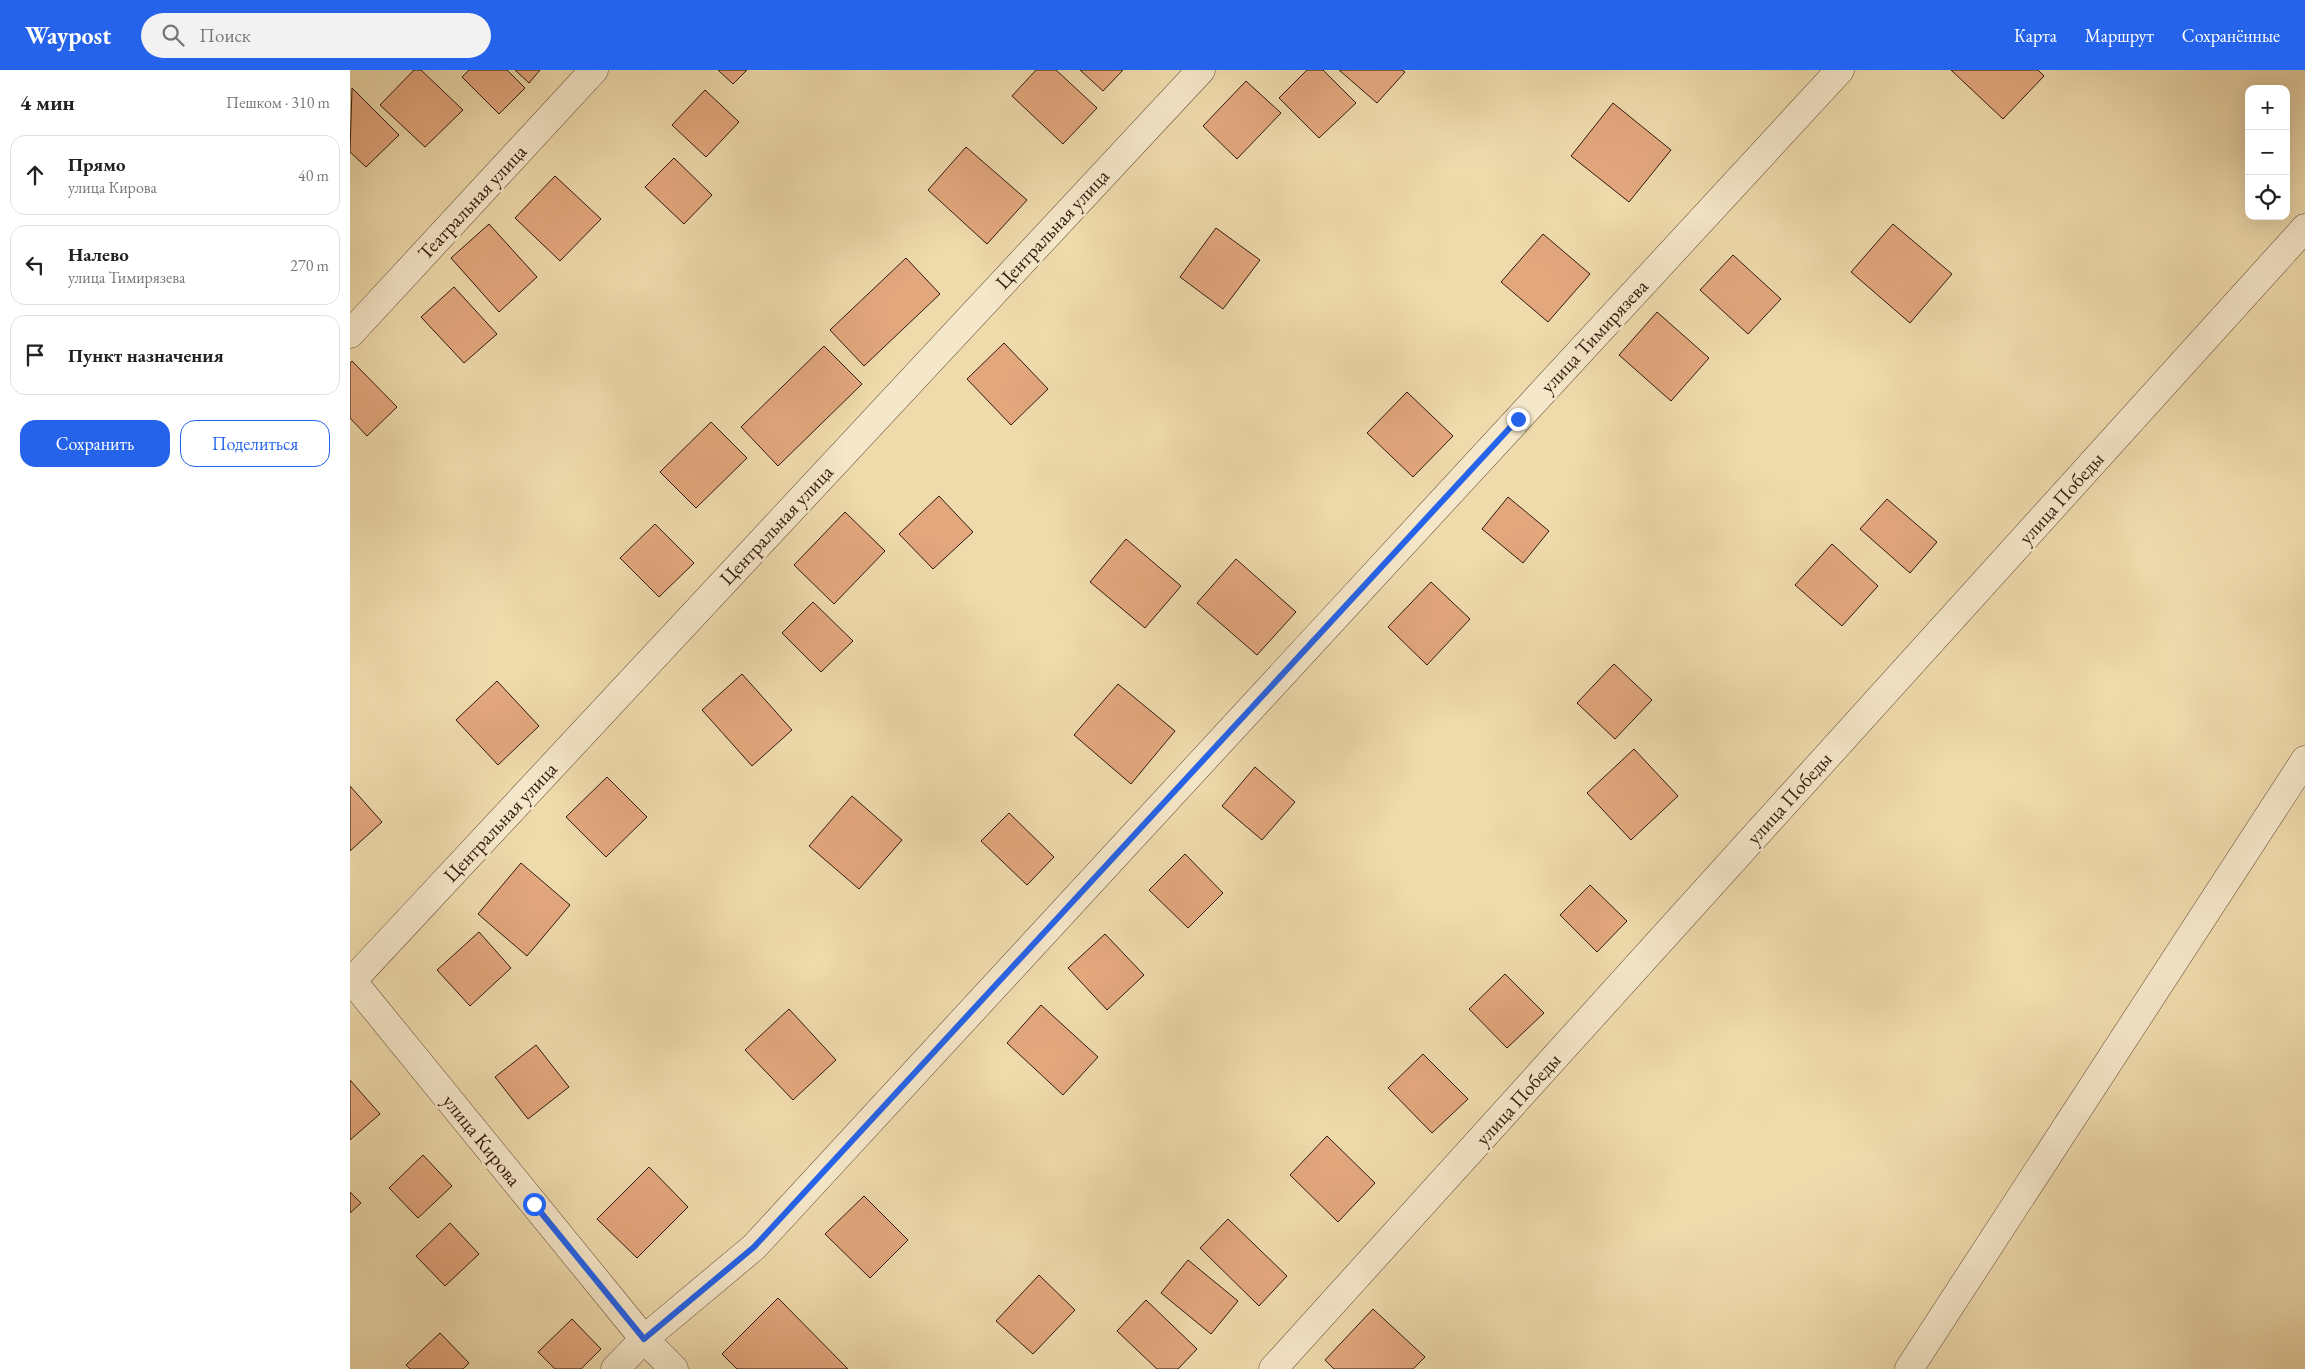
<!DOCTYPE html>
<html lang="ru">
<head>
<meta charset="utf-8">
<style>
  :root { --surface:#fff; --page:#f2f2f2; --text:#222; --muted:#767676; --line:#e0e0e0; --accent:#2563eb }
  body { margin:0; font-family:"EB Garamond",serif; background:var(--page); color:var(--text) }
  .controls { position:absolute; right:15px; top:15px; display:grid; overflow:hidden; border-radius:10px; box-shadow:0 5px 20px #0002 }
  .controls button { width:45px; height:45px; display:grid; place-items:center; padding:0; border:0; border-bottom:1px solid var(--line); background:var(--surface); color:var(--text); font:25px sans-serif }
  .stop { position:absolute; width:15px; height:15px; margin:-11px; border:4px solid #2563eb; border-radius:50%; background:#fff }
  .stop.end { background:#2563eb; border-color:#fff; box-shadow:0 1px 5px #0008 }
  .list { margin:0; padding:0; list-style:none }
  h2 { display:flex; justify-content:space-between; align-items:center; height:65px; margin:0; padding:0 20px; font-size:21px }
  h2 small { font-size:16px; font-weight:400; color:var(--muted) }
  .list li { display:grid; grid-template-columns:32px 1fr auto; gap:15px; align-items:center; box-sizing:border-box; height:80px; margin:0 10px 10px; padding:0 10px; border:1px solid var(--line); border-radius:15px }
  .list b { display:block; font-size:19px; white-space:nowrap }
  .list p { margin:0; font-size:16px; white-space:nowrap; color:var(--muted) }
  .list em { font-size:16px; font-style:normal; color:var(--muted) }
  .actions { display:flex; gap:10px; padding:15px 20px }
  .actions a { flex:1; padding:11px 0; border:1px solid var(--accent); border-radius:15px; text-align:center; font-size:18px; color:var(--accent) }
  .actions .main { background:var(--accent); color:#fff }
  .icon { flex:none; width:28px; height:28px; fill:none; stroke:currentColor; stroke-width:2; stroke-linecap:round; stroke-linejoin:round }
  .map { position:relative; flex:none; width:1955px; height:1299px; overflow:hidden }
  header { display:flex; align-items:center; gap:30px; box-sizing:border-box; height:70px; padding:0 25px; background:var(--accent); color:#fff }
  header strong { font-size:24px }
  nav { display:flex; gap:28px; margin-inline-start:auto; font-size:18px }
  .search { width:350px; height:45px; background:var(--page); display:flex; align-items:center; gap:12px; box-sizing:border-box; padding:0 18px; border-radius:28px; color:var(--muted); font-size:19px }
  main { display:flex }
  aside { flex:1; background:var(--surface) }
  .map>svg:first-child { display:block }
  .building { fill:#e3a77e; stroke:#31190d }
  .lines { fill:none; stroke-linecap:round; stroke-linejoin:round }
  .minor-casing { stroke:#604935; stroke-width:29 }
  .minor { stroke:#f5e7c9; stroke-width:28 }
  .route { stroke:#2563eb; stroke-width:6 }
  .labels { text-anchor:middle; stroke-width:5; stroke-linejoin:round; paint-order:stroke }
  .street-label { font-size:20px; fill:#31190d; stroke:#f5e7c9 }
</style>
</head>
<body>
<header>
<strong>Waypost</strong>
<div class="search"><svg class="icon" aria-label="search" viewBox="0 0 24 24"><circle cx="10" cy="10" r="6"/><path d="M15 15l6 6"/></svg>Поиск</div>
<nav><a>Карта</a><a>Маршрут</a><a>Сохранённые</a></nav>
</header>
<main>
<aside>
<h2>4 мин<small>Пешком · 310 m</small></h2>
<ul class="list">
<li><svg class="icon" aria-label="ahead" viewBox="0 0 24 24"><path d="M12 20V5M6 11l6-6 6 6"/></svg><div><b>Прямо</b><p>улица Кирова</p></div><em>40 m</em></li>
<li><svg class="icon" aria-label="left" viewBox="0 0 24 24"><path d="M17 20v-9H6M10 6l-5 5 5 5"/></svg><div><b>Налево</b><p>улица Тимирязева</p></div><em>270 m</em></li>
<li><svg class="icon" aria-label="arrive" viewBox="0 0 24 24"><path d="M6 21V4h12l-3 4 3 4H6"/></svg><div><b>Пункт назначения</b></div></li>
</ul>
<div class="actions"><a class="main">Сохранить</a><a>Поделиться</a></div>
</aside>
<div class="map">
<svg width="1955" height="1299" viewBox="0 0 1955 1299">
  <rect width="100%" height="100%" fill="#efdaac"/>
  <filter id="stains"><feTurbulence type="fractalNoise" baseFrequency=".004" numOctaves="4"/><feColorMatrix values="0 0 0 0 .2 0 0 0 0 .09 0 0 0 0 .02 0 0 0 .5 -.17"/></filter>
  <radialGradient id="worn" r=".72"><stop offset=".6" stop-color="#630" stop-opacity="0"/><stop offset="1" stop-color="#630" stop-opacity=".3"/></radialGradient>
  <g class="building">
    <path d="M 64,0 L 71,0 L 113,40 L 75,77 L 30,35 Z"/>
    <path d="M 119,0 L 157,0 L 175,18 L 149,44 L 112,7 Z"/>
    <path d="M 165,0 L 190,0 L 179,13 Z"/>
    <path d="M 368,0 L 397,0 L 383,14 Z"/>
    <path d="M 686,0 L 706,0 L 747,38 L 713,74 L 662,26 Z"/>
    <path d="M 730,0 L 773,0 L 753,21 Z"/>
    <path d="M 957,0 L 973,0 L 1006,33 L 969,68 L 929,28 Z"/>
    <path d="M 989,0 L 1052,0 L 1055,2 L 1027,33 Z"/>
    <path d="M 1601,0 L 1688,0 L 1694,6 L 1653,49 Z"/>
    <path d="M 896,11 L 931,43 L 887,89 L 853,56 Z"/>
    <path d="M 2,18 L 49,65 L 16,97 L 0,82 Z"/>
    <path d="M 355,20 L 389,52 L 356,87 L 322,55 Z"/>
    <path d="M 1263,33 L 1321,80 L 1279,132 L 1221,86 Z"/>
    <path d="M 616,77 L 677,130 L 637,174 L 578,120 Z"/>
    <path d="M 324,88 L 362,125 L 334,154 L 295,117 Z"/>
    <path d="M 205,106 L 251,149 L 210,191 L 165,148 Z"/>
    <path d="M 139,154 L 187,207 L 149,242 L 101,188 Z"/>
    <path d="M 1543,154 L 1602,204 L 1560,253 L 1501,202 Z"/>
    <path d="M 866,158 L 910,190 L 873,239 L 830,207 Z"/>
    <path d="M 1193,164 L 1240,204 L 1198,252 L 1151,212 Z"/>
    <path d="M 1383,185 L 1431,229 L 1398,264 L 1350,220 Z"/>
    <path d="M 556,188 L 590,224 L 514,296 L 480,260 Z"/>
    <path d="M 104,217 L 147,264 L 114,293 L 71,247 Z"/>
    <path d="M 1307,242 L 1359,288 L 1321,331 L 1269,285 Z"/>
    <path d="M 654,273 L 698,319 L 661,355 L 617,309 Z"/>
    <path d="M 474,276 L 512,314 L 428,396 L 391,357 Z"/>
    <path d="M 2,291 L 47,337 L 17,366 L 0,348 L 0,293 Z"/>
    <path d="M 1057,322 L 1103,366 L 1063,407 L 1017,363 Z"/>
    <path d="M 361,352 L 397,388 L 346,438 L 310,402 Z"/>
    <path d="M 589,426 L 623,462 L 583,499 L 549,464 Z"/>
    <path d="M 1158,427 L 1199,461 L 1173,493 L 1132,459 Z"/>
    <path d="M 1537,429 L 1587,472 L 1560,503 L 1510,459 Z"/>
    <path d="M 495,442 L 535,481 L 484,534 L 444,495 Z"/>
    <path d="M 305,454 L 344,493 L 309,527 L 270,488 Z"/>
    <path d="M 776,469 L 831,516 L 795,558 L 740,512 Z"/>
    <path d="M 1482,474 L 1528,516 L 1492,556 L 1445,515 Z"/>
    <path d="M 886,489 L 946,542 L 907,585 L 847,533 Z"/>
    <path d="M 1081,512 L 1120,549 L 1077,595 L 1038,557 Z"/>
    <path d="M 463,532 L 503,571 L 471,602 L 432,563 Z"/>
    <path d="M 1264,594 L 1302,630 L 1265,669 L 1227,633 Z"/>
    <path d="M 392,604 L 442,660 L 402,696 L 352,640 Z"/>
    <path d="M 147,611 L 189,656 L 148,695 L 106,650 Z"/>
    <path d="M 768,614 L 825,661 L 781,714 L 724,665 Z"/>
    <path d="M 1284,679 L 1328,726 L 1281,770 L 1237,723 Z"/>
    <path d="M 905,697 L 945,732 L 912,770 L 872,736 Z"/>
    <path d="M 257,707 L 297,747 L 256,787 L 216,747 Z"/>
    <path d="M 0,716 L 32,752 L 0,781 Z"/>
    <path d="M 502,726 L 552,770 L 509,819 L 459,776 Z"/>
    <path d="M 659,743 L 704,787 L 677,815 L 631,771 Z"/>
    <path d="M 835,784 L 873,823 L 838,858 L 799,820 Z"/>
    <path d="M 171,793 L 220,835 L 177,886 L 128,844 Z"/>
    <path d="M 1240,815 L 1277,851 L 1247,882 L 1210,845 Z"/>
    <path d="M 129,862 L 161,898 L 120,936 L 87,900 Z"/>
    <path d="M 755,864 L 794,905 L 757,940 L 718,898 Z"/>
    <path d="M 1155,904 L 1194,943 L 1157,978 L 1119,939 Z"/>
    <path d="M 691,935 L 748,987 L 713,1025 L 657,973 Z"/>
    <path d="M 439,939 L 486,990 L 443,1030 L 395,980 Z"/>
    <path d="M 186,975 L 219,1017 L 178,1049 L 145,1007 Z"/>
    <path d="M 1073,984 L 1118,1029 L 1082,1063 L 1038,1018 Z"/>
    <path d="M 0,1010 L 30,1044 L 0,1070 Z"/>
    <path d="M 977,1066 L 1025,1113 L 988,1152 L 940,1105 Z"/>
    <path d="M 73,1085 L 102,1116 L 68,1148 L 39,1118 Z"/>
    <path d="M 299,1097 L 338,1137 L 287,1188 L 247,1149 Z"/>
    <path d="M 0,1122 L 11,1133 L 0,1143 Z"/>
    <path d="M 514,1126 L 558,1170 L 520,1208 L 475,1164 Z"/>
    <path d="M 878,1149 L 937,1206 L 909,1236 L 850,1178 Z"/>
    <path d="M 100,1153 L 129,1184 L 95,1216 L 66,1186 Z"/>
    <path d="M 838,1190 L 888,1231 L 861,1264 L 811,1223 Z"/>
    <path d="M 689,1205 L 725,1240 L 683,1284 L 646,1251 Z"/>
    <path d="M 428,1228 L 498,1299 L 387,1299 L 372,1284 Z"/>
    <path d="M 796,1230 L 847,1279 L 828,1299 L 807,1299 L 767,1261 Z"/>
    <path d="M 1023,1239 L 1075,1287 L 1063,1299 L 984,1299 L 975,1290 Z"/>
    <path d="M 222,1249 L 251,1279 L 231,1299 L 205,1299 L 188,1282 Z"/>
    <path d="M 90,1263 L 119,1293 L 113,1299 L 60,1299 L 56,1295 Z"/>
  </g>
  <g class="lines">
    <g class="minor-casing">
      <g id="minor">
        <path d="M 0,264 L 244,0"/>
        <path d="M 0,908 L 294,1269 L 324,1299"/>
        <path d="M 2,911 L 851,0"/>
        <path d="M 265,1299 L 294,1269 L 404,1177 L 1490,0"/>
        <path d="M 923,1299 L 1955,158"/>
        <path d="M 1559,1299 L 1955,690"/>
      </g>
    </g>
    <use href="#minor" class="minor"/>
  </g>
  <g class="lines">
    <path class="route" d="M 184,1134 L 294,1269 L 404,1177 L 1168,349"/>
  </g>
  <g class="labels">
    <g class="street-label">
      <text transform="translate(122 132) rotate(-47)" y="7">Театральная улица</text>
      <text transform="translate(702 159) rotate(-47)" y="7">Центральная улица</text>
      <text transform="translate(1244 266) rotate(-47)" y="7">улица Тимирязева</text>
      <text transform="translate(1711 428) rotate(-48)" y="7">улица Победы</text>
      <text transform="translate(426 455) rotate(-47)" y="7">Центральная улица</text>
      <text transform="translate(1439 728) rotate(-48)" y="7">улица Победы</text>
      <text transform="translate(150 752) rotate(-47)" y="7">Центральная улица</text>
      <text transform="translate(1168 1029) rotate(-48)" y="7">улица Победы</text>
      <text transform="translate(132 1070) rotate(51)" y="7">улица Кирова</text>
    </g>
  </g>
  <rect width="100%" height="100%" filter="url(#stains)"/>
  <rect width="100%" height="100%" fill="url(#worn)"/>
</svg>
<div class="controls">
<button>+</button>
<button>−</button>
<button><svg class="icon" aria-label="locate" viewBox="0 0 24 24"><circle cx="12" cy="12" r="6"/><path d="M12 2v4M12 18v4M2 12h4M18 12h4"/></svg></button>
</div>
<div class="stop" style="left:184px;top:1134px"></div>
<div class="stop end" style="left:1168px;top:349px"></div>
</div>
</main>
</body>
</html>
